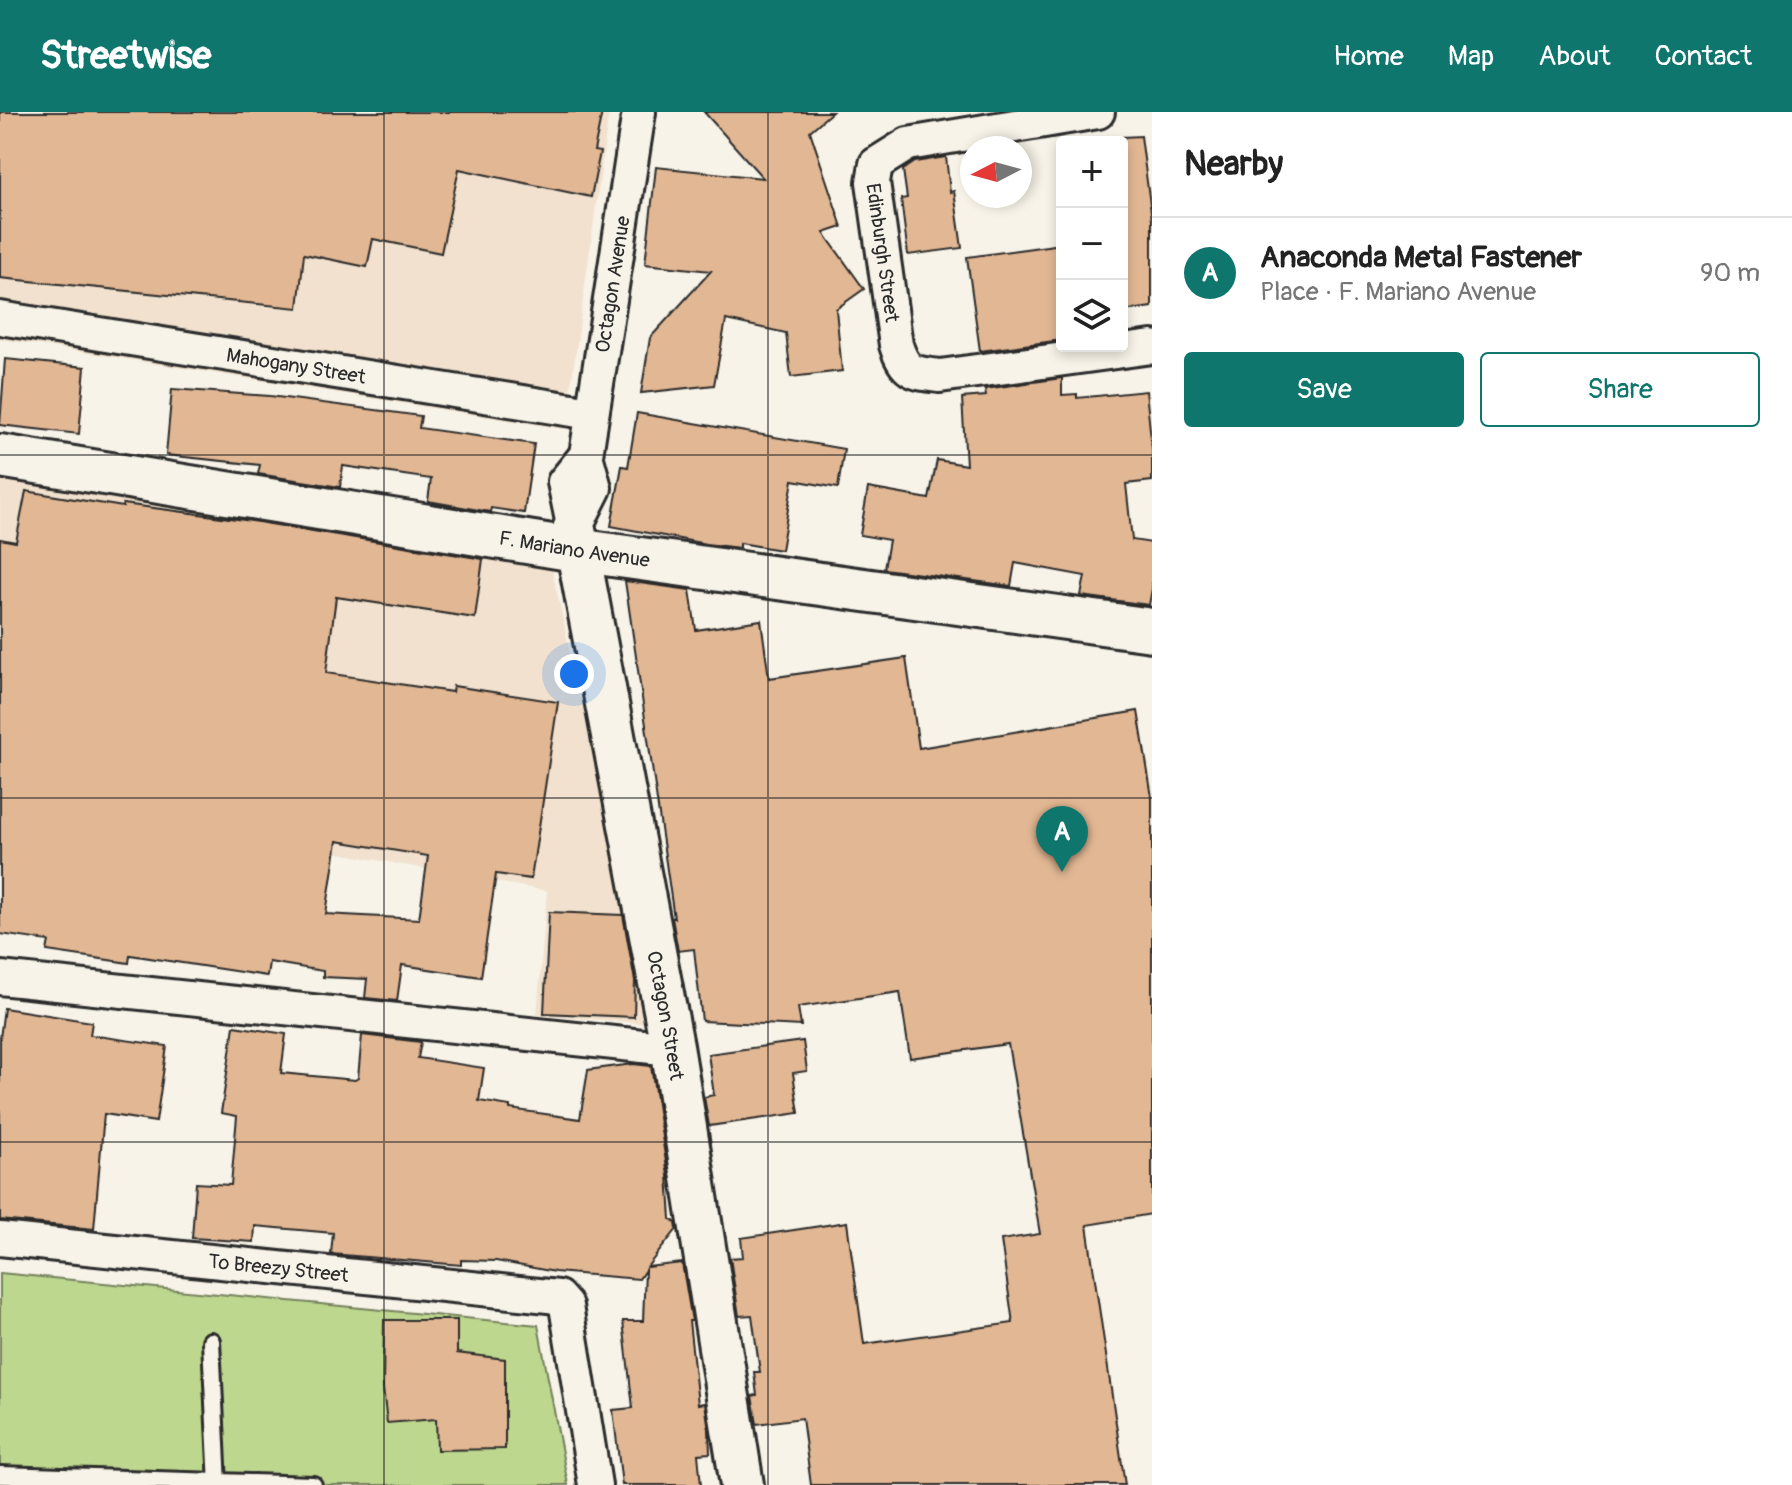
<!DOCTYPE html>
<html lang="en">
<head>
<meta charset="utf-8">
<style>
  :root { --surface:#fff; --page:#f2f2f2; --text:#222; --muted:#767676; --line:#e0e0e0; --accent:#0f766e }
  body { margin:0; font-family:Pangolin,sans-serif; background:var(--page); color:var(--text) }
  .controls { position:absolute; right:24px; top:24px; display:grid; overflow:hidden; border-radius:8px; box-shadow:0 4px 12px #0003 }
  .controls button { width:72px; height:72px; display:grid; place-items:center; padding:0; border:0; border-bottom:2px solid var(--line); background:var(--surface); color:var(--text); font:40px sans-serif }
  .compass { position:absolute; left:960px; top:24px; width:72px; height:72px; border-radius:50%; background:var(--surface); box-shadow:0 4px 12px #0003; rotate:264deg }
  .you { position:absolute; left:574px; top:562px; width:28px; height:28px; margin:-20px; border:6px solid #fff; border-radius:50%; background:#1a73e8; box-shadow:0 0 0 12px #1a73e833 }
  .badge { display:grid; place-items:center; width:52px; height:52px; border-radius:50%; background:var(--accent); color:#fff; font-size:26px; font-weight:700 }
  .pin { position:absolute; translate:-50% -66px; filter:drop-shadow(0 2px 4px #0008) }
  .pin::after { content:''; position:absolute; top:42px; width:28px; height:24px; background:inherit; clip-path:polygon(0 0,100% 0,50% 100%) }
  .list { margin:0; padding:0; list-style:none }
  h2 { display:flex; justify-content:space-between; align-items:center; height:104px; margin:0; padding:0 32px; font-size:34px }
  h2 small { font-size:26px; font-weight:400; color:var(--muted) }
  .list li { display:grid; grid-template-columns:52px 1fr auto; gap:24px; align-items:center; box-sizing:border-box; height:112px; padding:0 32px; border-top:2px solid var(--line) }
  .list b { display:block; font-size:30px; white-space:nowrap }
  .list p { margin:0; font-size:26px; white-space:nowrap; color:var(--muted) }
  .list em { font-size:26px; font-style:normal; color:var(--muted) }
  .actions { display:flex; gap:16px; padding:24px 32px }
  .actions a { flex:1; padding:18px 0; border:2px solid var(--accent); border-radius:8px; text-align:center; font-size:28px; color:var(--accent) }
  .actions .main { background:var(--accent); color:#fff }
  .icon { flex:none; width:44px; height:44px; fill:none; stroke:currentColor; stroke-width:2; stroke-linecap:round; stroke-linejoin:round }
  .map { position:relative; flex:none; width:1152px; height:1373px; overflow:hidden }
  header { display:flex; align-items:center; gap:48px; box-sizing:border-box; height:112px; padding:0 40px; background:var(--accent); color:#fff }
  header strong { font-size:38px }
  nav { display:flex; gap:44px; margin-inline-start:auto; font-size:28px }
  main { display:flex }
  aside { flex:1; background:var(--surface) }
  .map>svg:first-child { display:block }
  .built { fill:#f1e1ce }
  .green { fill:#bdd78e; stroke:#74815c; stroke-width:2 }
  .building { fill:#e2b793; stroke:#2b2b2b; stroke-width:2; fill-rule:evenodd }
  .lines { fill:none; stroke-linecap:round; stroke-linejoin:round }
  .service-casing { stroke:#2b2b2b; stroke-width:22 }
  .minor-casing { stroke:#2b2b2b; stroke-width:38 }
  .tertiary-casing { stroke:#2b2b2b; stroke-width:48 }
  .service { stroke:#f7f3e8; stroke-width:16 }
  .minor { stroke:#f7f3e8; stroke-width:32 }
  .tertiary { stroke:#f7f3e8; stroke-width:42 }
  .grid { fill:none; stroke:#2b2b2b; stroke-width:2; stroke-opacity:0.55 }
  .labels { text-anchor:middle; stroke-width:6; stroke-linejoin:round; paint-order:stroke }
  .street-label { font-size:20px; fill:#2b2b2b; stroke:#f7f3e8 }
</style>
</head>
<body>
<header>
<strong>Streetwise</strong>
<nav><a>Home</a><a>Map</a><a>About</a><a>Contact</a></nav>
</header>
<main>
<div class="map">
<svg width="1152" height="1373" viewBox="0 0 1152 1373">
  <rect width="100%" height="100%" fill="#f7f3e8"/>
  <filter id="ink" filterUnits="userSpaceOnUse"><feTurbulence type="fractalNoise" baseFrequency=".0125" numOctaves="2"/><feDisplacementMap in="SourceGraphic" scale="16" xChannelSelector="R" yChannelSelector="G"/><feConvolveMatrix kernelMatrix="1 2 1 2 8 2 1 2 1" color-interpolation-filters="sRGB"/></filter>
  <g filter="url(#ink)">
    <g class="built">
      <path d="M 0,0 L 609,0 L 565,317 L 0,227 Z"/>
      <path d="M 0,365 L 547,436 L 653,912 L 537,903 L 547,779 L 0,679 Z"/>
    </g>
    <path class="green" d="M 0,1161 L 538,1213 L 568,1373 L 0,1373 Z"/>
    <g class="building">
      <path d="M 0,0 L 602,0 L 594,39 L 600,40 L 591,85 L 459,57 L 441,141 L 373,127 L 367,155 L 304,142 L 298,196 L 0,166 Z"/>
      <path d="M 704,0 L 832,0 L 810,19 L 842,115 L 824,121 L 864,177 L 836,197 L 842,259 L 791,265 L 786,221 L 726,208 L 714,273 L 641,281 L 650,226 L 711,159 L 645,152 L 656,55 L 763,66 Z"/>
      <path d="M 1141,24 L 1152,108 L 1152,195 L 1122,199 L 1122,25 Z"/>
      <path d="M 946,45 L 950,80 L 954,79 L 962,136 L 908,143 L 901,87 L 907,86 L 903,58 L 915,50 Z"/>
      <path d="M 1062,132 L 1062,228 L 980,239 L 967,145 Z"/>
      <path d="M 5,247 L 85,255 L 79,322 L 0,313 Z"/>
      <path d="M 1062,266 L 1062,283 L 1077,282 L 1077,286 L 1146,279 L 1152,337 L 1152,369 L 1126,372 L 1132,428 L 1152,431 L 1152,477 L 1149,493 L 1081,484 L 1085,464 L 1015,451 L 1011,474 L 884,457 L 889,428 L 860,423 L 868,376 L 929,387 L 937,348 L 966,353 L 962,286 L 986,284 L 985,277 Z"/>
      <path d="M 172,277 L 270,284 L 421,304 L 419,316 L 534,332 L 524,401 L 491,396 L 490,400 L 428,389 L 431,367 L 343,354 L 340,375 L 258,362 L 260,353 L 166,343 Z"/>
      <path d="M 637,301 L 844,337 L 838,376 L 793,368 L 781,438 L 740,431 L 740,436 L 706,432 L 611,414 L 622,354 L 628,355 Z"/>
      <path d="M 26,379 L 123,395 L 123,392 L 252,409 L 483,447 L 475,506 L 336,485 L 326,561 L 452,580 L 453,574 L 558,590 L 531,767 L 496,762 L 481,865 L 402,853 L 397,889 L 365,886 L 367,867 L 323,865 L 323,859 L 269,850 L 267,864 L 130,843 L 129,851 L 47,839 L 49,829 L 0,822 L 0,427 L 16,430 ZM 337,729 L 428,744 L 419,807 L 326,802 Z"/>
      <path d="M 625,469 L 690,478 L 696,518 L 761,508 L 769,566 L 906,546 L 919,636 L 1138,599 L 1152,685 L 1152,1102 L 1087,1113 L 1125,1373 L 811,1373 L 802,1306 L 757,1312 L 752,1284 L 757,1283 L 754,1260 L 760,1260 L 752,1203 L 739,1204 L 730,1146 L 743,1145 L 741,1126 L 847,1110 L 864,1232 L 1013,1211 L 1001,1128 L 1040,1122 L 1008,932 L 910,946 L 900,880 L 798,895 L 801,914 L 702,909 L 694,837 L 678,839 L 672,806 L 674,806 Z"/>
      <path d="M 549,800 L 623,803 L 635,869 L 634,905 L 544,901 Z"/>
      <path d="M 4,896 L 92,910 L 90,923 L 167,934 L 156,1010 L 104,1002 L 94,1117 L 0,1108 L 0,926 Z"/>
      <path d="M 234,914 L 286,922 L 281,961 L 355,968 L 358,966 L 362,923 L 421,930 L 418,946 L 484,956 L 479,989 L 510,994 L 510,997 L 580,1007 L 588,958 L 633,952 L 651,954 L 668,1063 L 671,1107 L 676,1111 L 677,1117 L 647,1155 L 682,1151 L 692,1209 L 689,1209 L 698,1292 L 705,1291 L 709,1318 L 710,1341 L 698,1342 L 701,1373 L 622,1373 L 613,1298 L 633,1296 L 623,1209 L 643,1209 L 645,1158 L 639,1167 L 555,1160 L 496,1149 L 461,1148 L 461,1153 L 331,1142 L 333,1121 L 255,1114 L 254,1130 L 192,1126 L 196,1071 L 231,1073 L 237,1004 L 221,1001 Z"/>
      <path d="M 803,929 L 807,959 L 793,961 L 799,1001 L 709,1014 L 704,985 L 714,983 L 708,942 Z"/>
      <path d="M 384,1208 L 457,1208 L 457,1241 L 505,1247 L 505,1337 L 437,1338 L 436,1307 L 387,1311 L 383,1276 Z"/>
    </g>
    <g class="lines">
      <g class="service-casing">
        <g id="service">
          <path d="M 211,1229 L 218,1373"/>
          <path d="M 0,1363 L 313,1373"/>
        </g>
      </g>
      <g class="minor-casing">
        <g id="minor">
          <path id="s1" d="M 1098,0 L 908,32 L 876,52 L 873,70 L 896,233 C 905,261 913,261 940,264 L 1152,235"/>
          <path id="s2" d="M 0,206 L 591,301"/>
          <path id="s3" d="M 574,418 L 595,376 L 586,343 L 639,0"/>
          <path d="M 574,418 L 564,370 L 586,343"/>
          <path d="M 0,866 L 652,935 L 672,934"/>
          <path id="s4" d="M 0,1127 L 558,1185 L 566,1194 L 595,1373"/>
        </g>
      </g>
      <g class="tertiary-casing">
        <g id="tertiary">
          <path id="s5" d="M 0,344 L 576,438 L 1152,518"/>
          <path id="s6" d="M 574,418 L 672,934 L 742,1373"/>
        </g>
      </g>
      <use href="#service" class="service"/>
      <use href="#minor" class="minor"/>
      <use href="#tertiary" class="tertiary"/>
    </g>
  </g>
  <path class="grid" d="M 384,0 L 384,1373M 768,0 L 768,1373M 0,343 L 1152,343M 0,686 L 1152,686M 0,1030 L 1152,1030"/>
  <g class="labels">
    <g class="street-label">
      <text dy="7" stroke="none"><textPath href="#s1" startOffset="320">Edinburgh Street</textPath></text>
      <text dy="7" stroke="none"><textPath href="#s3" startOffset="254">Octagon Avenue</textPath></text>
      <text dy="7" stroke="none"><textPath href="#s2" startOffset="300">Mahogany Street</textPath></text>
      <text dy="7" stroke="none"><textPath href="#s5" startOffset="582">F. Mariano Avenue</textPath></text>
      <text dy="7" stroke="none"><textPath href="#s6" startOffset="494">Octagon Street</textPath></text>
      <text dy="7" stroke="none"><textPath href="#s4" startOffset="280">To Breezy Street</textPath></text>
    </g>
  </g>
</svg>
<div class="controls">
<button>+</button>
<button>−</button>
<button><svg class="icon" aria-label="layers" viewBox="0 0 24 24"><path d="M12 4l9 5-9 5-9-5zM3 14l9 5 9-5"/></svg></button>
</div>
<svg class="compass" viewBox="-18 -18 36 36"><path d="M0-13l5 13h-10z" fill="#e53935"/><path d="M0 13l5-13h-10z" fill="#767676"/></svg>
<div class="you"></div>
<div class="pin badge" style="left:1062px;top:760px">A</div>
</div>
<aside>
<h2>Nearby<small></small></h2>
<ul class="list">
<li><span class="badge">A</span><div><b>Anaconda Metal Fastener</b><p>Place · F. Mariano Avenue</p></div><em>90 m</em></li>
</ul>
<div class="actions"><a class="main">Save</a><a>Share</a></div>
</aside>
</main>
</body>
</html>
